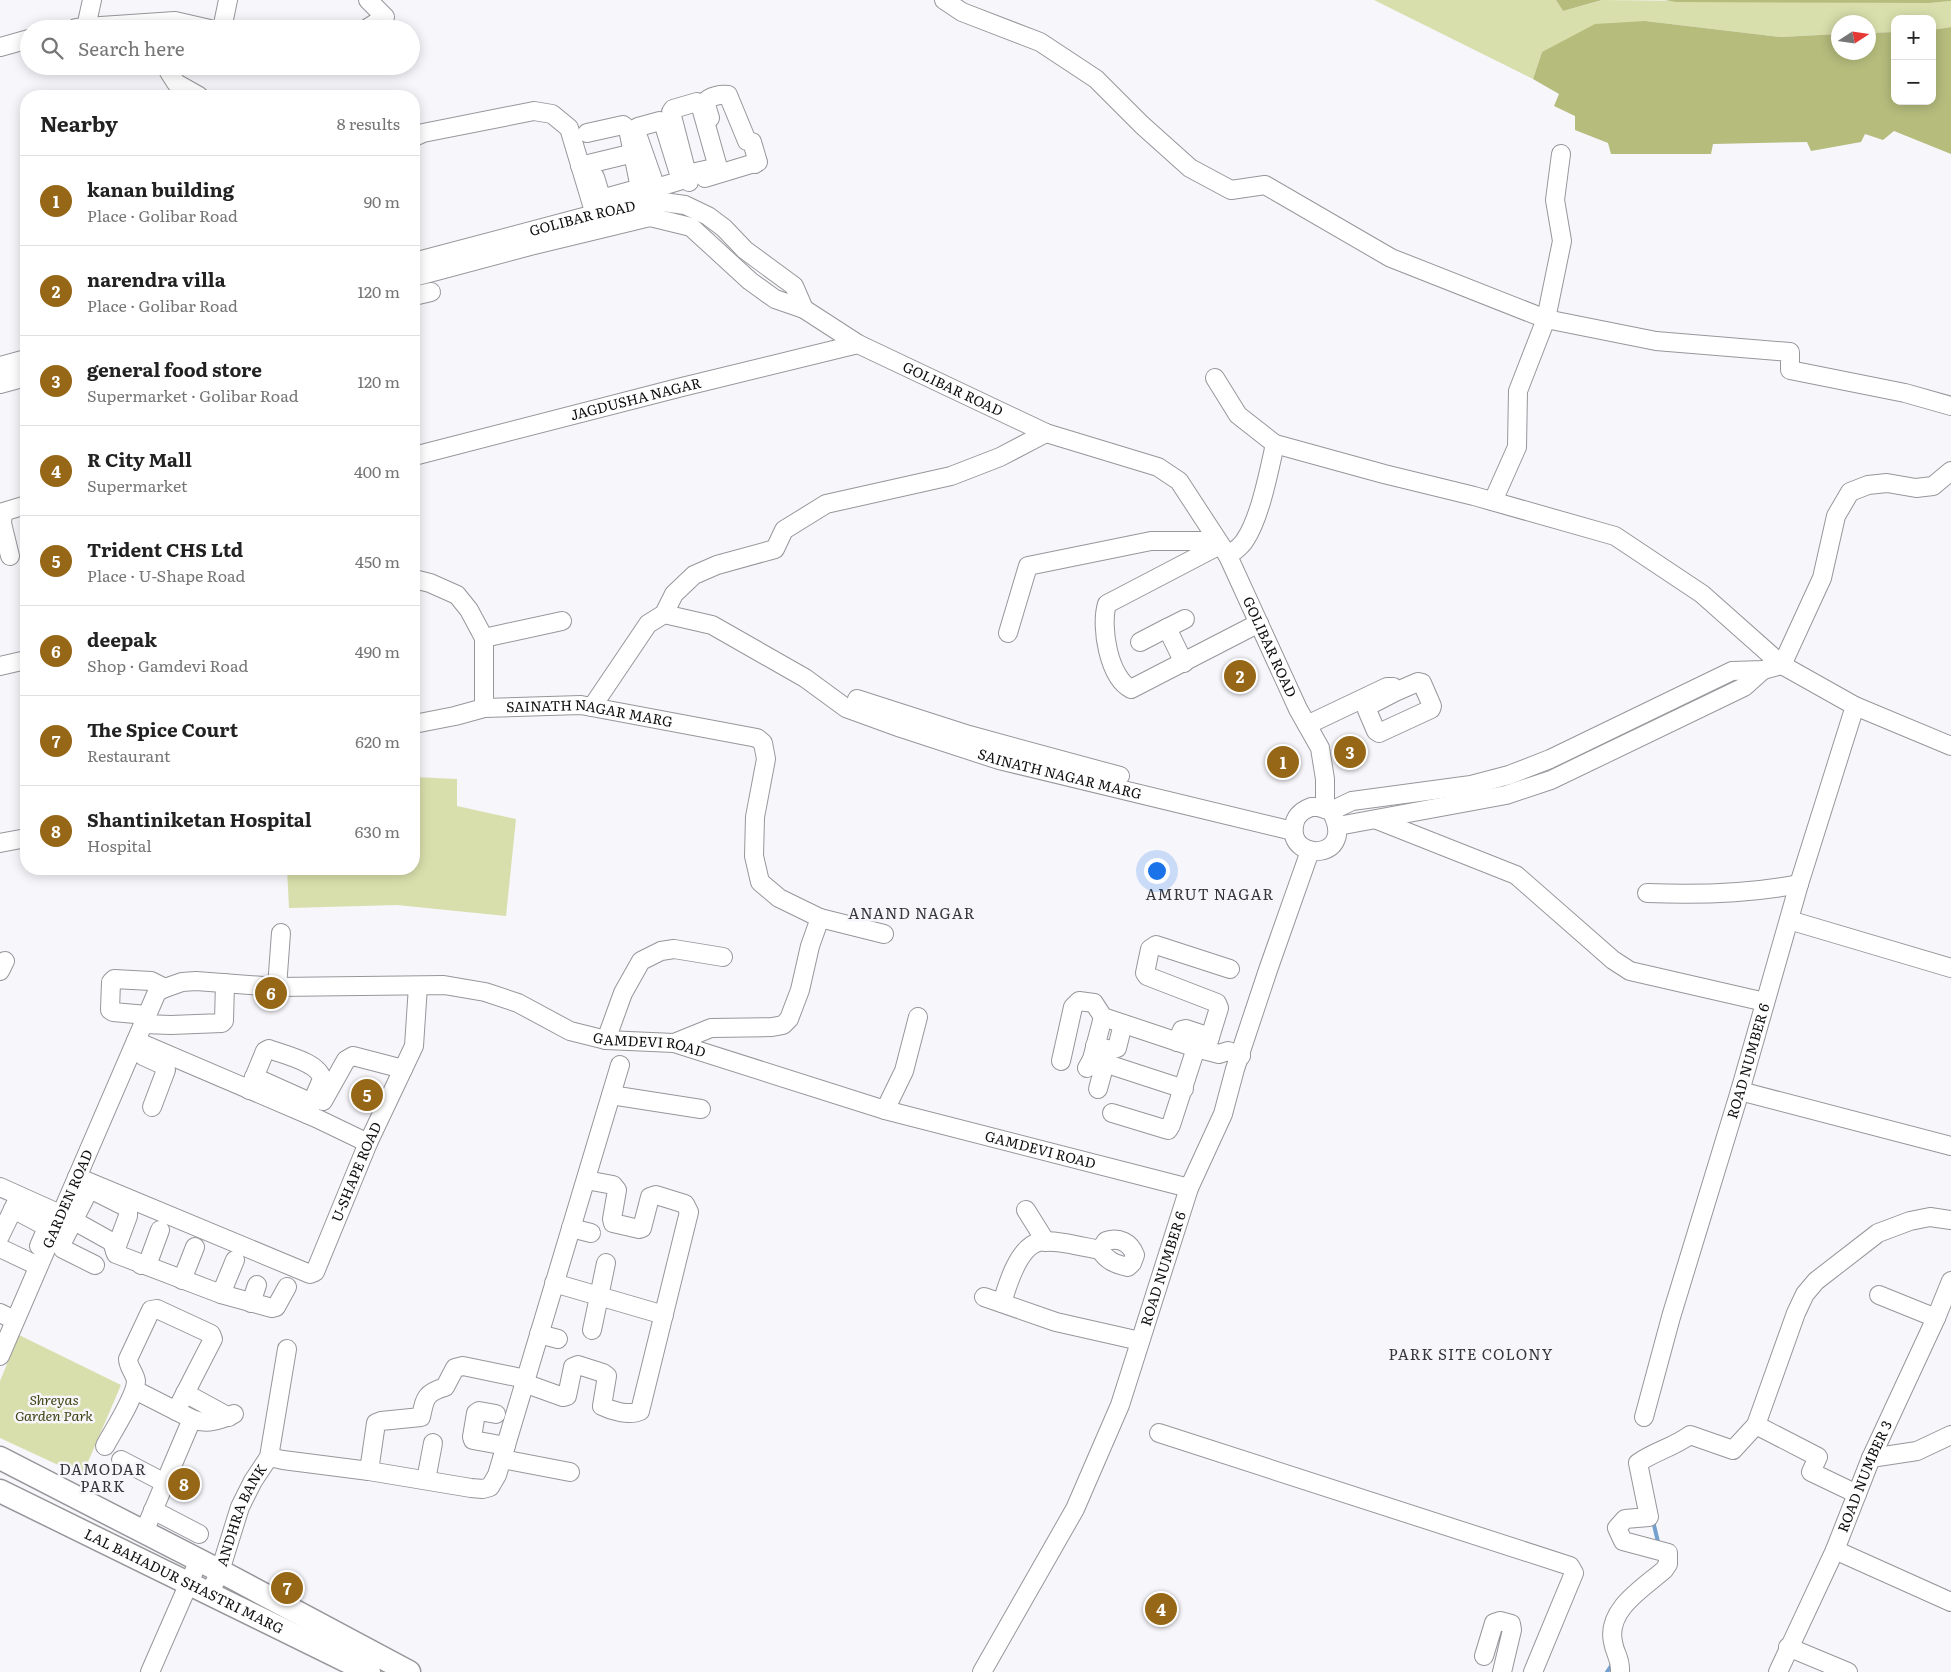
<!DOCTYPE html>
<html lang="en">
<head>
<meta charset="utf-8">
<style>
  :root { --surface:#fff; --page:#f6f6f6; --text:#222; --muted:#767676; --line:#e0e0e0; --accent:#956716 }
  body { margin:0; font-family:Literata,serif; background:var(--page); color:var(--text) }
  .controls { position:absolute; right:15px; top:15px; display:grid; overflow:hidden; border-radius:10px; box-shadow:0 2px 12px #0003 }
  .controls button { width:45px; height:45px; display:grid; place-items:center; padding:0; border:0; border-bottom:1px solid var(--line); background:var(--surface); color:var(--text); font:25px sans-serif }
  .compass { position:absolute; left:1831px; top:15px; width:45px; height:45px; border-radius:50%; background:var(--surface); box-shadow:0 2px 12px #0003; rotate:78deg }
  .you { position:absolute; left:1156px; top:870px; width:18px; height:18px; margin:-12px; border:4px solid #fff; border-radius:50%; background:#1a73e8; box-shadow:0 0 0 8px #1a73e833 }
  .badge { display:grid; place-items:center; width:32px; height:32px; border-radius:50%; background:var(--accent); color:#fff; font-size:16px; font-weight:700 }
  .pin { position:absolute; translate:-50% -50%; border:2px solid #fff; box-shadow:0 1px 5px #0006 }
  .list { margin:0; padding:0; list-style:none }
  h2 { display:flex; justify-content:space-between; align-items:center; height:65px; margin:0; padding:0 20px; font-size:21px }
  h2 small { font-size:16px; font-weight:400; color:var(--muted) }
  .list li { display:grid; grid-template-columns:32px 1fr auto; gap:15px; align-items:center; box-sizing:border-box; height:90px; padding:0 20px; border-top:1px solid var(--line) }
  .list b { display:block; font-size:19px; white-space:nowrap }
  .list p { margin:0; font-size:16px; white-space:nowrap; color:var(--muted) }
  .list em { font-size:16px; font-style:normal; color:var(--muted) }
  .icon { flex:none; width:28px; height:28px; fill:none; stroke:currentColor; stroke-width:2; stroke-linecap:round; stroke-linejoin:round }
  .map { position:relative; flex:none; width:1951px; height:1672px; overflow:hidden }
  .search { position:absolute; background:var(--surface); box-shadow:0 2px 12px #0003; left:20px; top:20px; width:400px; height:55px; display:flex; align-items:center; gap:12px; box-sizing:border-box; padding:0 18px; border-radius:28px; color:var(--muted); font-size:19px }
  .panel { position:absolute; background:var(--surface); box-shadow:0 2px 12px #0003; left:20px; top:90px; width:400px; height:785px; border-radius:20px }
  .map>svg:first-child { display:block }
  .green { fill:#d9dfac }
  .forest { fill:#b5bc7c }
  .lines { fill:none; stroke-linecap:round; stroke-linejoin:round }
  .stream { stroke:#74a0cf; stroke-width:4 }
  .minor-casing { stroke:#97969b; stroke-width:20 }
  .major-casing { stroke:#97969b; stroke-width:25 }
  .minor { stroke:#fff; stroke-width:18 }
  .major { stroke:#fff; stroke-width:22 }
  .labels { text-anchor:middle; stroke-width:5; stroke-linejoin:round; paint-order:stroke }
  .street-label { font-size:14px; fill:#0f0f10; stroke:#f6f6fb }
  .park-label { font-size:14px; font-style:italic; fill:#414414; stroke:#f6f6fb }
  .neighbourhood-label { font-size:15px; letter-spacing:1px; fill:#36353a; stroke:#f6f6fb }
</style>
</head>
<body>
<div class="map">
<svg width="1951" height="1672" viewBox="0 0 1951 1672">
  <rect width="100%" height="100%" fill="#f6f6fb"/>
  <g class="green">
    <path d="M 1374,0 L 1556,0 L 1563,11 L 1603,0 L 1929,3 L 1951,1 L 1951,27 L 1932,30 L 1932,19 L 1895,19 L 1895,32 L 1869,33 L 1868,22 L 1838,22 L 1838,34 L 1781,37 L 1645,21 L 1542,52 L 1533,79 Z"/>
    <path d="M 414,777 L 457,779 L 457,806 L 516,819 L 506,916 L 397,905 L 289,908 L 287,869 L 414,869 Z"/>
    <path d="M 19,1335 L 121,1385 L 82,1476 L 0,1438 L 0,1381 Z"/>
  </g>
  <g class="forest">
    <path d="M 1556,0 L 1602,0 L 1563,11 Z"/>
    <path d="M 1665,0 L 1951,0 L 1951,1 L 1929,3 L 1676,2 Z"/>
    <path d="M 1645,21 L 1781,37 L 1838,34 L 1838,52 L 1868,52 L 1869,33 L 1895,32 L 1895,101 L 1932,101 L 1932,30 L 1951,27 L 1951,154 L 1894,131 L 1883,140 L 1865,134 L 1861,142 L 1811,151 L 1807,142 L 1713,144 L 1711,154 L 1611,154 L 1608,143 L 1575,130 L 1575,116 L 1554,106 L 1559,94 L 1533,79 L 1542,52 L 1595,24 Z"/>
  </g>
  <g class="lines">
    <g class="stream">
      <path d="M 1653,1521 L 1659,1546"/>
      <path d="M 1607,1672 L 1611,1666 L 1612,1662"/>
    </g>
    <g class="minor-casing">
      <g id="minor">
        <path d="M 944,0 L 962,12 L 1040,42 L 1096,79 L 1142,125 L 1190,168 L 1231,190 L 1265,185 L 1391,258 L 1546,319 L 1656,341 L 1790,352 L 1790,370 L 1905,393 L 1951,406"/>
        <path d="M 86,27 L 175,21 L 210,29"/>
        <path d="M 76,28 L 86,27 L 92,0"/>
        <path d="M 222,29 L 228,0"/>
        <path d="M 366,29 L 385,17 L 368,0"/>
        <path d="M 0,47 L 29,39"/>
        <path d="M 169,66 L 169,72 L 176,83 L 199,96"/>
        <path d="M 710,118 L 705,102 C 710,96 721,94 728,95 L 747,141 L 752,142 L 757,159 L 755,164"/>
        <path d="M 660,121 L 663,122 L 680,177 L 679,181 L 656,188 L 636,131 L 638,127 Z"/>
        <path d="M 587,133 L 623,125 L 628,129 L 645,213"/>
        <path d="M 414,137 L 423,133 L 534,111 L 552,114 L 569,128 L 598,225"/>
        <path d="M 580,166 L 634,153"/>
        <path d="M 687,174 L 714,168 L 717,164 L 700,104 L 697,102 L 673,109 L 671,112 L 687,174 L 689,182"/>
        <path d="M 595,177 L 601,197 L 605,198 L 641,188"/>
        <path d="M 705,178 L 758,162"/>
        <path id="s1" d="M 414,262 L 595,214 L 656,201 L 685,205 L 708,216 L 724,228 L 745,250 L 794,286 L 804,309 L 858,344 L 1046,433 L 1158,467 L 1179,481 L 1228,556 L 1298,709 L 1320,748 L 1325,779 L 1325,809"/>
        <path d="M 414,277 L 530,246 L 650,217 L 691,227 L 750,281 L 775,299 L 804,309"/>
        <path d="M 414,296 L 431,292"/>
        <path d="M 0,366 L 26,359"/>
        <path d="M 1215,378 L 1238,415 L 1275,444 L 1384,474 L 1474,496 L 1615,536 L 1702,594 L 1782,665 L 1855,706 L 1951,746"/>
        <path d="M 0,384 L 26,377"/>
        <path id="s2" d="M 414,456 L 682,387 L 858,344"/>
        <path d="M 1493,501 L 1517,447 L 1518,391 L 1546,319 L 1562,241 L 1555,200 L 1561,154"/>
        <path d="M 1220,545 L 1107,604 C 1100,627 1109,678 1131,689 L 1259,623"/>
        <path d="M 10,556 L 2,523 L 3,512 L 26,505"/>
        <path d="M 1228,556 C 1234,551 1241,547 1245,540 C 1260,518 1269,471 1275,444"/>
        <path d="M 414,579 L 430,583 L 457,595 L 469,610 L 484,638 L 484,708"/>
        <path id="s3" d="M 664,614 L 712,625 L 805,678 L 846,708 L 901,728 L 999,760 L 1293,831"/>
        <path d="M 1008,633 L 1028,566 L 1151,541 L 1217,541"/>
        <path d="M 484,638 L 562,621"/>
        <path d="M 1140,642 L 1167,628"/>
        <path d="M 1184,663 L 1167,628 L 1185,619"/>
        <path d="M 0,666 L 26,660"/>
        <path d="M 857,699 L 969,735 L 1120,776"/>
        <path d="M 592,707 L 648,624 L 664,614 L 674,594 L 694,575 L 717,565 L 775,549 L 784,530 L 826,504 L 951,476 L 1000,457 L 1046,433"/>
        <path id="s4" d="M 414,724 L 455,716 L 484,708 L 581,705 L 757,738 L 763,743 L 766,759 L 755,817 L 754,856 L 760,882 L 779,898 L 820,918 L 884,934"/>
        <path d="M 1307,725 L 1387,687 L 1393,687 L 1395,692 L 1418,682 L 1422,683 L 1432,706 L 1431,709 L 1379,733 L 1376,731 L 1367,710 L 1368,706 L 1395,692"/>
        <path d="M 1311,807 L 1318,807 L 1331,811 C 1358,860 1288,863 1294,826 C 1295,816 1301,811 1311,807 Z"/>
        <path d="M 1331,811 L 1352,801 L 1471,785 L 1509,775 L 1550,759 L 1732,671 L 1763,670 L 1782,665 L 1822,578 L 1836,516 L 1850,492 L 1868,485 L 1887,483 L 1916,488 L 1933,486 L 1951,471"/>
        <path d="M 1377,820 L 1516,875 L 1613,960 L 1630,971 L 1765,1002"/>
        <path d="M 1338,826 L 1506,795 L 1551,780 L 1744,687 L 1763,670"/>
        <path d="M 0,843 L 26,838"/>
        <path d="M 1647,893 C 1698,895 1749,894 1799,884"/>
        <path d="M 1789,920 L 1951,968"/>
        <path d="M 0,971 L 5,961"/>
        <path d="M 277,987 L 281,933"/>
        <path d="M 147,1015 L 113,1012 L 110,1010 L 111,982 L 114,979 L 151,981 L 165,988"/>
        <path d="M 143,1024 L 171,1025 L 222,1023 L 224,1021 L 225,983"/>
        <path d="M 606,1040 L 623,993 L 641,961 L 661,951 L 674,949 L 723,957"/>
        <path d="M 136,1041 L 316,1118 L 368,1143"/>
        <path d="M 1177,1042 L 1182,1030 L 1186,1029 L 1210,1037"/>
        <path d="M 674,1043 L 711,1028 L 772,1027 L 783,1025 L 789,1019 L 800,990 L 810,946 L 820,918"/>
        <path d="M 1095,1046 L 1111,1050 L 1117,1048 L 1123,1024"/>
        <path d="M 1206,1050 L 1219,1008 L 1217,1003 L 1147,976 L 1145,973 L 1150,949 L 1156,945 L 1230,969"/>
        <path d="M 143,1056 L 165,1066 L 166,1070 L 152,1107"/>
        <path d="M 1092,1059 L 1184,1089"/>
        <path d="M 1061,1061 L 1073,1007 L 1079,1001 L 1094,1003 L 1103,1017 L 1196,1048 L 1219,1054 L 1228,1051 L 1241,1056"/>
        <path d="M 1087,1068 L 1092,1059 L 1103,1017"/>
        <path d="M 254,1077 L 312,1103"/>
        <path d="M 1098,1089 L 1105,1063"/>
        <path d="M 249,1090 L 265,1051 L 269,1049 C 284,1055 319,1062 322,1079 L 307,1114"/>
        <path d="M 1740,1091 L 1951,1146"/>
        <path d="M 611,1095 L 701,1109"/>
        <path d="M 323,1101 L 346,1060 L 353,1056 L 403,1069"/>
        <path d="M 885,1110 L 904,1071 L 918,1017"/>
        <path d="M 1112,1113 L 1168,1130 L 1171,1125 L 1196,1048"/>
        <path id="s5" d="M 77,1177 L 310,1274 L 315,1272 L 368,1143 L 414,1046 L 418,986"/>
        <path d="M 0,1187 L 69,1218 L 112,1242 L 116,1254 L 221,1294 L 272,1308 L 276,1307 L 287,1287"/>
        <path d="M 13,1209 L 45,1226 L 46,1230 L 39,1246"/>
        <path d="M 1026,1210 L 1046,1242"/>
        <path d="M 571,1228 L 591,1233"/>
        <path d="M 0,1236 L 18,1199"/>
        <path d="M 0,1248 L 38,1266"/>
        <path d="M 95,1265 L 63,1249 L 62,1243 L 88,1192 L 94,1191 L 128,1208 L 128,1216 L 115,1251"/>
        <path d="M 141,1265 L 149,1260 L 160,1230"/>
        <path d="M 182,1280 L 195,1247"/>
        <path d="M 554,1283 L 664,1315"/>
        <path d="M 221,1294 L 235,1260"/>
        <path d="M 1879,1295 L 1936,1318"/>
        <path d="M 984,1297 L 1056,1322 L 1140,1341"/>
        <path d="M 251,1303 L 257,1285"/>
        <path d="M 1002,1303 C 1007,1286 1018,1247 1039,1242 C 1054,1239 1084,1247 1100,1250 C 1107,1261 1115,1264 1128,1267 L 1132,1263 L 1135,1255 C 1130,1242 1119,1237 1106,1241 L 1100,1250"/>
        <path d="M 0,1313 L 14,1320"/>
        <path d="M 592,1330 L 606,1263"/>
        <path d="M 539,1334 L 558,1339"/>
        <path id="s6" d="M 0,1356 L 157,992 L 165,988 L 182,982 L 196,981 L 277,987 L 444,985 L 485,992 L 518,1003 L 570,1031 L 606,1040 L 674,1043 L 885,1110 L 1189,1188"/>
        <path d="M 524,1383 L 563,1397 L 567,1396 L 573,1367 L 578,1365 L 603,1373 L 607,1376 L 602,1406 C 612,1411 629,1416 640,1411 L 689,1212 L 685,1204 L 656,1195 L 650,1197 L 642,1228 L 639,1229 L 613,1223 L 612,1219 L 617,1190 L 613,1185 L 586,1180"/>
        <path d="M 135,1390 L 192,1419 L 144,1532"/>
        <path d="M 185,1393 L 229,1417"/>
        <path d="M 496,1414 L 479,1411 L 476,1413 L 472,1437 L 473,1440 L 506,1446"/>
        <path id="s7" d="M 1644,1417 L 1671,1317 L 1740,1091 L 1799,884 L 1855,706"/>
        <path d="M 192,1419 C 207,1425 220,1420 234,1414"/>
        <path d="M 1756,1425 L 1818,1457 L 1811,1472 L 1857,1494"/>
        <path d="M 1159,1433 L 1570,1566 L 1574,1573 L 1533,1672"/>
        <path d="M 105,1446 C 113,1431 136,1396 136,1381 C 135,1373 128,1367 128,1359 L 151,1310 L 157,1309 L 211,1334 L 213,1339 L 176,1411"/>
        <path d="M 269,1457 L 283,1460 L 369,1471 L 471,1488 L 483,1489 L 490,1487 L 497,1475 L 620,1065"/>
        <path d="M 1871,1458 L 1917,1451 L 1951,1435"/>
        <path d="M 502,1459 L 570,1472"/>
        <path d="M 121,1460 L 165,1483"/>
        <path d="M 369,1471 L 376,1423 L 381,1421 L 421,1417 C 425,1398 425,1393 445,1387 L 455,1368 L 463,1366 L 526,1379"/>
        <path d="M 426,1480 L 433,1443"/>
        <path d="M 153,1510 L 199,1534"/>
        <path d="M 1835,1550 L 1951,1602"/>
        <path id="s8" d="M 210,1593 L 220,1571 L 240,1507 L 253,1481 L 269,1457 L 287,1349"/>
        <path d="M 1788,1647 L 1848,1672"/>
        <path d="M 1484,1656 L 1494,1623 L 1500,1621 L 1511,1624 L 1512,1630 L 1502,1672"/>
        <path d="M 150,1672 L 199,1560"/>
        <path id="s9" d="M 982,1672 L 1075,1509 L 1120,1405 L 1189,1188 L 1223,1114 L 1235,1069 L 1268,970 L 1310,851"/>
        <path d="M 1620,1672 C 1621,1658 1615,1655 1613,1642 C 1606,1610 1643,1588 1664,1570 L 1668,1564 L 1668,1553 L 1623,1541 L 1617,1528 L 1625,1519 L 1649,1517 L 1638,1463 C 1655,1451 1672,1448 1690,1435 L 1733,1450 L 1756,1425 L 1796,1313 L 1805,1294 L 1816,1281 L 1878,1233 L 1910,1221 L 1930,1217 L 1951,1220"/>
        <path id="s10" d="M 1778,1672 L 1835,1550 L 1871,1458 L 1936,1318 L 1951,1281"/>
      </g>
    </g>
    <g class="major-casing">
      <g id="major">
        <path d="M 0,1458 L 220,1571 L 409,1672"/>
        <path id="s11" d="M 0,1491 L 369,1672"/>
      </g>
    </g>
    <use href="#minor" class="minor"/>
    <use href="#major" class="major"/>
  </g>
  <g class="labels">
    <g class="street-label">
      <text dy="5" stroke="none"><textPath href="#s1" startOffset="174">GOLIBAR ROAD</textPath></text>
      <text dy="5" stroke="none"><textPath href="#s1" startOffset="610">GOLIBAR ROAD</textPath></text>
      <text dy="5" stroke="none"><textPath href="#s2" startOffset="229">JAGDUSHA NAGAR</textPath></text>
      <text dy="5" stroke="none"><textPath href="#s1" startOffset="1045">GOLIBAR ROAD</textPath></text>
      <text dy="5" stroke="none"><textPath href="#s4" startOffset="178">SAINATH NAGAR MARG</textPath></text>
      <text dy="5" stroke="none"><textPath href="#s3" startOffset="431">SAINATH NAGAR MARG</textPath></text>
      <text dy="5" stroke="none"><textPath href="#s6" startOffset="902">GAMDEVI ROAD</textPath></text>
      <text dy="5" stroke="none"><textPath href="#s7" startOffset="371">ROAD NUMBER 6</textPath></text>
      <text dy="5" stroke="none"><textPath href="#s6" startOffset="1308">GAMDEVI ROAD</textPath></text>
      <text dy="5" stroke="none"><textPath href="#s5" startOffset="366">U-SHAPE ROAD</textPath></text>
      <text dy="5" stroke="none"><textPath href="#s6" startOffset="171">GARDEN ROAD</textPath></text>
      <text dy="5" stroke="none"><textPath href="#s9" startOffset="444">ROAD NUMBER 6</textPath></text>
      <text dy="5" stroke="none"><textPath href="#s10" startOffset="214">ROAD NUMBER 3</textPath></text>
      <text dy="5" stroke="none"><textPath href="#s8" startOffset="84">ANDHRA BANK</textPath></text>
      <text dy="5" stroke="none"><textPath href="#s11" startOffset="205">LAL BAHADUR SHASTRI MARG</textPath></text>
    </g>
    <g class="park-label">
      <text x="54" y="1405">Shreyas<tspan x="54" dy="16">Garden Park</tspan></text>
    </g>
    <g class="neighbourhood-label">
      <text x="1210" y="900">AMRUT NAGAR</text>
      <text x="912" y="919">ANAND NAGAR</text>
      <text x="1471" y="1360">PARK SITE COLONY</text>
      <text x="103" y="1475">DAMODAR<tspan x="103" dy="17">PARK</tspan></text>
    </g>
  </g>
</svg>
<div class="controls">
<button>+</button>
<button>−</button>
</div>
<svg class="compass" viewBox="-18 -18 36 36"><path d="M0-13l5 13h-10z" fill="#e53935"/><path d="M0 13l5-13h-10z" fill="#767676"/></svg>
<div class="you"></div>
<div class="pin badge" style="left:1283px;top:762px">1</div>
<div class="pin badge" style="left:1240px;top:676px">2</div>
<div class="pin badge" style="left:1350px;top:752px">3</div>
<div class="pin badge" style="left:1161px;top:1609px">4</div>
<div class="pin badge" style="left:367px;top:1095px">5</div>
<div class="pin badge" style="left:271px;top:993px">6</div>
<div class="pin badge" style="left:287px;top:1588px">7</div>
<div class="pin badge" style="left:184px;top:1484px">8</div>
<div class="search"><svg class="icon" aria-label="search" viewBox="0 0 24 24"><circle cx="10" cy="10" r="6"/><path d="M15 15l6 6"/></svg>Search here</div>
<section class="panel">
<h2>Nearby<small>8 results</small></h2>
<ul class="list">
<li><span class="badge">1</span><div><b>kanan building</b><p>Place · Golibar Road</p></div><em>90 m</em></li>
<li><span class="badge">2</span><div><b>narendra villa</b><p>Place · Golibar Road</p></div><em>120 m</em></li>
<li><span class="badge">3</span><div><b>general food store</b><p>Supermarket · Golibar Road</p></div><em>120 m</em></li>
<li><span class="badge">4</span><div><b>R City Mall</b><p>Supermarket</p></div><em>400 m</em></li>
<li><span class="badge">5</span><div><b>Trident CHS Ltd</b><p>Place · U-Shape Road</p></div><em>450 m</em></li>
<li><span class="badge">6</span><div><b>deepak</b><p>Shop · Gamdevi Road</p></div><em>490 m</em></li>
<li><span class="badge">7</span><div><b>The Spice Court</b><p>Restaurant</p></div><em>620 m</em></li>
<li><span class="badge">8</span><div><b>Shantiniketan Hospital</b><p>Hospital</p></div><em>630 m</em></li>
</ul>
</section>
</div>
</body>
</html>
